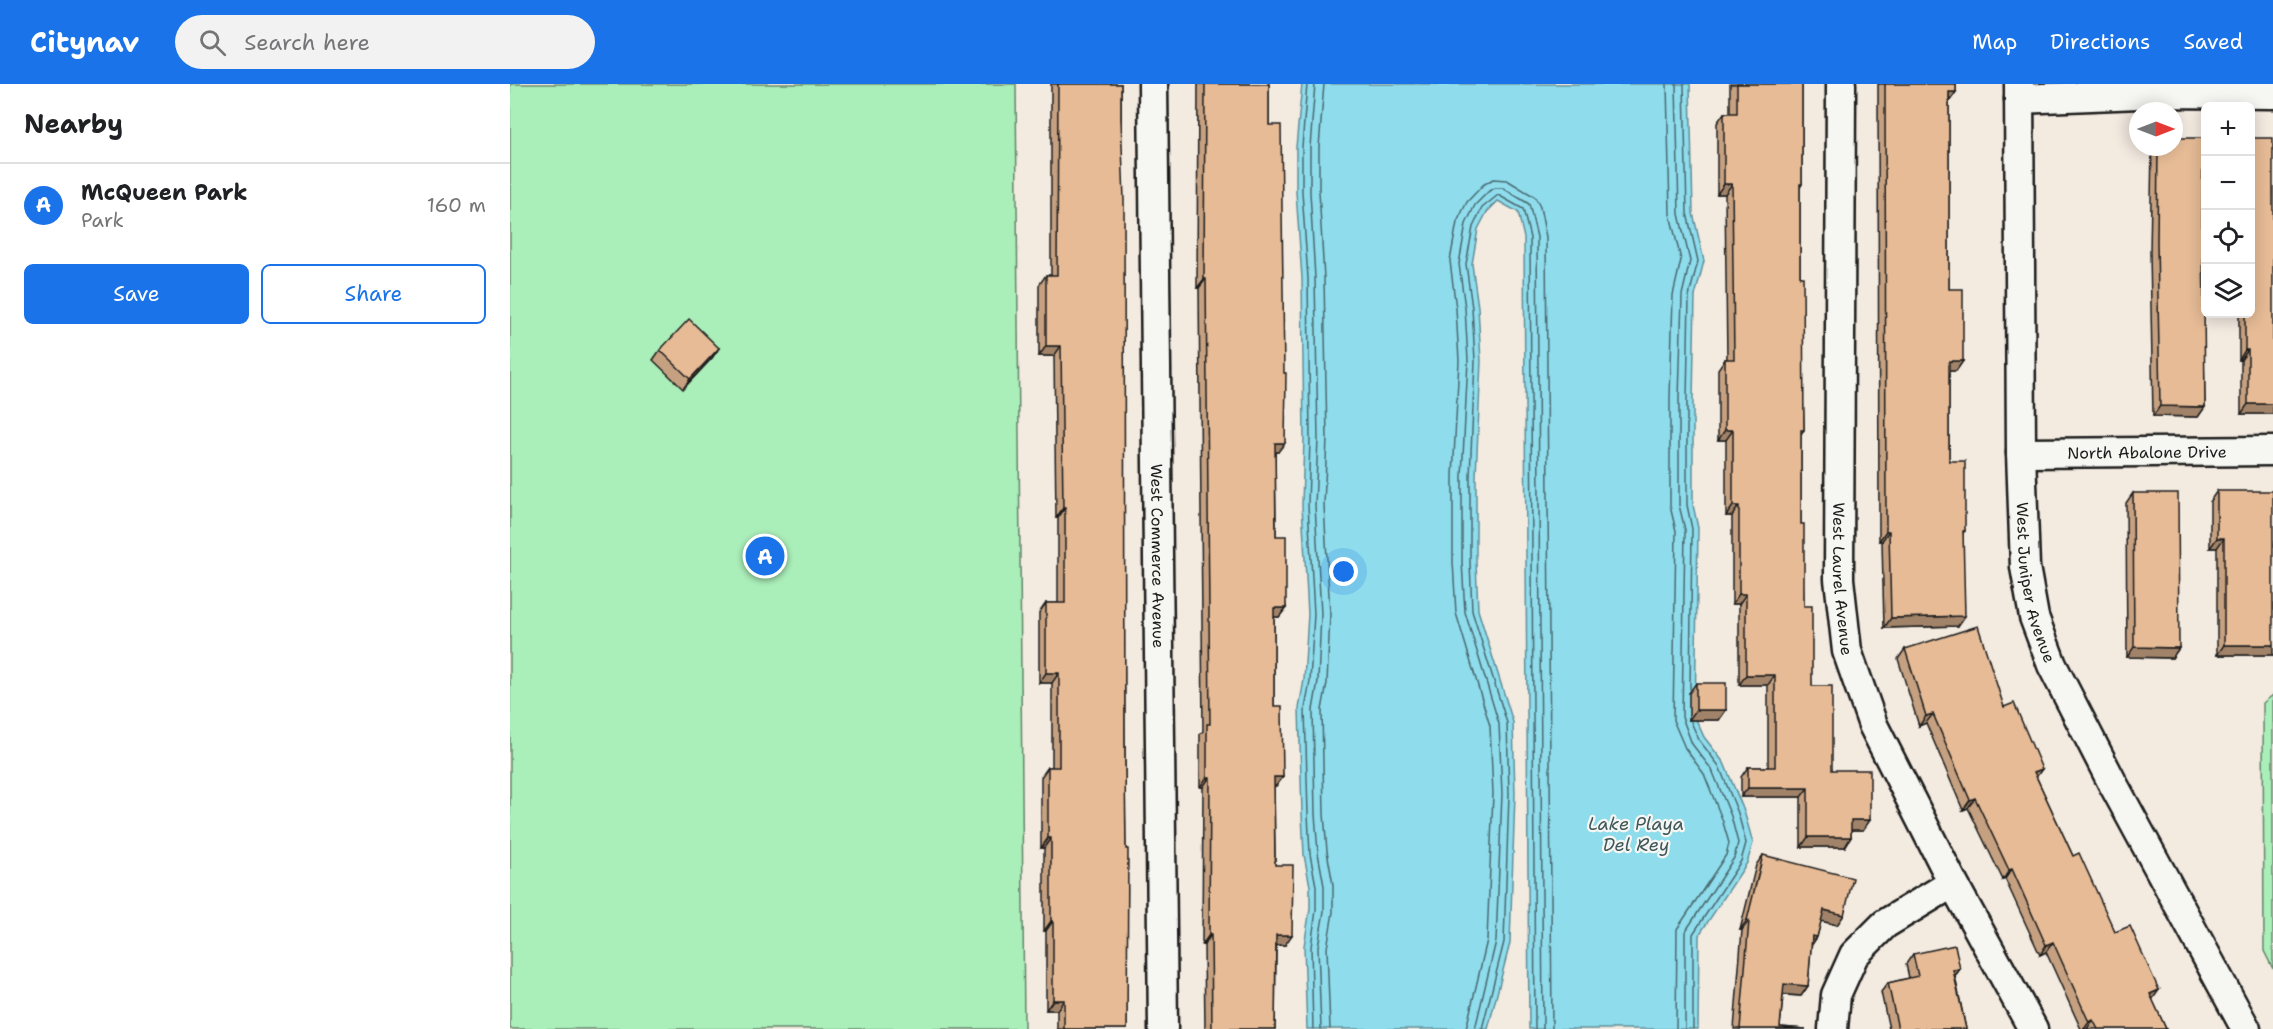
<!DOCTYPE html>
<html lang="en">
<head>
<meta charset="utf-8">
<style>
  :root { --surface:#fff; --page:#f2f2f2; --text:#202124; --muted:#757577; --line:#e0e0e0; --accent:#1a73e8 }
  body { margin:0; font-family:"Shantell Sans",sans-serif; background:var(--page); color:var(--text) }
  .controls { position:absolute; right:18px; top:18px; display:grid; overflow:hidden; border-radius:9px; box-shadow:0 3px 15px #0003 }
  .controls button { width:54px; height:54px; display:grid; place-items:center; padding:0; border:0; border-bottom:2px solid var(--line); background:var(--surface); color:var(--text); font:30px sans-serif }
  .compass { position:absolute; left:1619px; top:18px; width:54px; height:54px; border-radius:50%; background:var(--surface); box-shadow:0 3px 15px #0003; rotate:90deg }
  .you { position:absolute; left:834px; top:488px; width:21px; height:21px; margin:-15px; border:4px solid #fff; border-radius:50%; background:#1a73e8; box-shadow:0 0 0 9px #1a73e833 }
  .badge { display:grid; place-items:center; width:39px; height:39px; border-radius:50%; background:var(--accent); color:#fff; font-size:20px; font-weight:700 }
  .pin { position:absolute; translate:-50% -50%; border:3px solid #fff; box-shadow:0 2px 6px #0006 }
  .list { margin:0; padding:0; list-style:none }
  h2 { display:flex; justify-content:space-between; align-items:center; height:78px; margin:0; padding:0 24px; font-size:26px }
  h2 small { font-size:20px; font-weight:400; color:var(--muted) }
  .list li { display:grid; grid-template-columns:39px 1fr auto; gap:18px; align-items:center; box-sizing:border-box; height:84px; padding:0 24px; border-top:2px solid var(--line) }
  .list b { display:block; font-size:22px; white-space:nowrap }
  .list p { margin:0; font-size:20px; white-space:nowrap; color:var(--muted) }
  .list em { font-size:20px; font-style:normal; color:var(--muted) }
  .actions { display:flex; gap:12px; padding:18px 24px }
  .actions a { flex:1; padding:14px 0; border:2px solid var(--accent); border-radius:9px; text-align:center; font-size:21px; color:var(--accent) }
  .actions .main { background:var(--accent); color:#fff }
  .icon { flex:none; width:33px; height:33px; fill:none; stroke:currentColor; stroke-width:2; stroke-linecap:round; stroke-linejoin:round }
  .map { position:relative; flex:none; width:1763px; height:945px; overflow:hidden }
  header { display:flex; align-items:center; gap:36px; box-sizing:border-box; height:84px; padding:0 30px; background:var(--accent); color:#fff }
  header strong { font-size:28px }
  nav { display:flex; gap:33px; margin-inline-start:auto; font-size:21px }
  .search { width:420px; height:54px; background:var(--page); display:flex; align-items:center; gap:15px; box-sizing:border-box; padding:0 21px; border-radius:33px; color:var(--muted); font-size:22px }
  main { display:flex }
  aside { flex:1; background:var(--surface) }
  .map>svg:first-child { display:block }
  .green { fill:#aaeeb9; stroke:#63856a; stroke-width:1.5 }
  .water { fill:#8edcec; stroke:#608f99; stroke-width:1.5 }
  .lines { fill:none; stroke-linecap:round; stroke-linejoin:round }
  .shore { stroke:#4a696f; stroke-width:1.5 }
  .minor-casing { stroke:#1c1c1c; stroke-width:33 }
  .minor { stroke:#f6f6f2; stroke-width:28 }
  .wall { fill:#c6a181; stroke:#1c1c1c; stroke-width:1.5 }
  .shaded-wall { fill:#a18369; stroke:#1c1c1c; stroke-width:1.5 }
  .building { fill:#e6bb96; stroke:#1c1c1c; stroke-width:1.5 }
  .labels { text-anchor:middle; stroke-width:4.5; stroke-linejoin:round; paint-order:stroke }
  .street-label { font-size:16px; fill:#1c1c1c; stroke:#f6f6f2 }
  .water-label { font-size:18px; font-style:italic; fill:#3e565a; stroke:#f6f6f2 }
</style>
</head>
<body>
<header>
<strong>Citynav</strong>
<div class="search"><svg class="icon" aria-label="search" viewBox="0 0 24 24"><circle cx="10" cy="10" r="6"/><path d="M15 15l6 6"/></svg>Search here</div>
<nav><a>Map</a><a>Directions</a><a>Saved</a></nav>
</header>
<main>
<aside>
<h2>Nearby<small></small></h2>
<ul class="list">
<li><span class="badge">A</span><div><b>McQueen Park</b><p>Park</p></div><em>160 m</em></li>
</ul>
<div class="actions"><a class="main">Save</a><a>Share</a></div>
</aside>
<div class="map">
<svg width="1763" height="945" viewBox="0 0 1763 945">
  <rect width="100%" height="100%" fill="#f3eae0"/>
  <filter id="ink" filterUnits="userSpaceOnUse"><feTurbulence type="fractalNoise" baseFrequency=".0167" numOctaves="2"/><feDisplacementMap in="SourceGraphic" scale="12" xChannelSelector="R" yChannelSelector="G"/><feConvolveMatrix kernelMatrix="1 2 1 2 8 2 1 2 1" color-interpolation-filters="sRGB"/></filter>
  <g filter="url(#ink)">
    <g class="green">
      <path d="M 0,0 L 506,0 L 514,945 L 0,945 Z"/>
      <path d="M 1763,611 L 1763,885 L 1754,867 L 1753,619 Z"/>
    </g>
    <path class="water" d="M 792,0 L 1180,0 L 1183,129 L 1194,177 L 1185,212 L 1183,315 L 1183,421 L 1188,444 L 1185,633 L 1194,653 L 1214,679 L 1234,727 L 1243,759 L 1237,779 L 1189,851 L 1188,945 L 1019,945 L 1014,154 L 1008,128 L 988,117 L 977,128 L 968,145 L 962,180 L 968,223 L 971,277 L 966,392 L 966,478 L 968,526 L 1003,638 L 1005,710 L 1000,859 L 978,945 L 797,945 L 794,862 L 800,825 L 800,802 L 794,771 L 792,730 L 789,624 L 794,596 L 798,530 L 792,421 L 794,355 L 792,194 L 786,108 L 786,63 Z"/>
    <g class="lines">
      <g class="shore">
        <path d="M 797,0 L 792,63 L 792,108 L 798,194 L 800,355 L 798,421 L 804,530 L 800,597 L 795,625 L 798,730 L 800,770 L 806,802 L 806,826 L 801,863 L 803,945"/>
        <path d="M 805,0 L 800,63 L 800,108 L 805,194 L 808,355 L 805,421 L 811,530 L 808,597 L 803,626 L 805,730 L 808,769 L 814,802 L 814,827 L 808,863 L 811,945"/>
        <path d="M 814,0 L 809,63 L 809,107 L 814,194 L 817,355 L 814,421 L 820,530 L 817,599 L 812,626 L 814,730 L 817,767 L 823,801 L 823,828 L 817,864 L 820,945"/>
        <path d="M 1157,0 L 1160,130 L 1171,176 L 1163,211 L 1160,314 L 1160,422 L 1166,447 L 1163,636 L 1175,664 L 1194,690 L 1212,735 L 1219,759 L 1216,771 L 1167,845 L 1166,945"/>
        <path d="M 1166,0 L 1169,130 L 1180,177 L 1172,211 L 1169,314 L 1169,421 L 1175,446 L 1172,633 L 1182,660 L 1202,686 L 1221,732 L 1228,759 L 1224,774 L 1175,848 L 1175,945"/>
        <path d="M 1174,0 L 1177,129 L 1188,177 L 1179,212 L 1177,315 L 1177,421 L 1182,445 L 1180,605"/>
        <path d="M 1181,638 L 1189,656 L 1209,682 L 1228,729 L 1236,759 L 1231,777 L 1183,850 L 1183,945"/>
        <path d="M 956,945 L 977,856 L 983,710 L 980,642 L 946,529 L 943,478 L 943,392 L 949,277 L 946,225 L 940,177 L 947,138 L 957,118 L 973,101 L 983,95 L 997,96 L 1025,113 L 1030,123 L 1036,153 L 1042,945"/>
        <path d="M 965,945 L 986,857 L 992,710 L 989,640 L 955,528 L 952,478 L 952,392 L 958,277 L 955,224 L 949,180 L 956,140 L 965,121 L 979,107 L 985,104 L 993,104 L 1019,120 L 1027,153 L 1033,945"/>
        <path d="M 972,945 L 994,858 L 999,710 L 997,639 L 962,527 L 960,478 L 960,392 L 965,277 L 962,224 L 956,180 L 963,143 L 972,124 L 988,111 L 1013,125 L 1020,154 L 1025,945"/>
      </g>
      <g class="minor-casing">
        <g id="minor">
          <path id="s1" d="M 643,0 L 653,945"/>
          <path id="s2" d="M 1331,0 L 1329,495 L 1337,567 L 1363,641 L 1443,799 L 1523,945"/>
          <path id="s3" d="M 1509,0 L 1511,369 L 1515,483 L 1524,533 L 1542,581 L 1602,698 L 1736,945"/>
          <path d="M 1509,15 L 1654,9 L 1763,10"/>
          <path id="s4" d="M 1511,369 L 1763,367"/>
          <path d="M 1323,945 L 1326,911 L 1344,871 L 1375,840 L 1443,799"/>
        </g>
      </g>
      <use href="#minor" class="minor"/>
    </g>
    <g class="wall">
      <path d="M 541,0 L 611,0 L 615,683 L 617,945 L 547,945 L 547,926 L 536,926 L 536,847 L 534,847 L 534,764 L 531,764 L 531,693 L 538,683 L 542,683 L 542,599 L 529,599 L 529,529 L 536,519 L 548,519 L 548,434 L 546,434 L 544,272 L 529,272 L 529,201 L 536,191 L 541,191 Z"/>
      <path d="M 688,0 L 759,0 L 759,41 L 768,368 L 765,368 L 766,452 L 776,524 L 769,533 L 764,533 L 764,622 L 773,693 L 766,702 L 764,702 L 765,781 L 775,861 L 766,861 L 765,945 L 695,945 L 694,861 L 692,861 L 693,703 L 690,703 L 690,650 L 693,647 L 689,204 L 687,204 Z"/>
      <path d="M 1220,0 L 1292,0 L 1292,100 L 1290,104 L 1290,193 L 1294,346 L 1291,350 L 1291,440 L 1294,522 L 1302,602 L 1322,686 L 1360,736 L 1353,746 L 1341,746 L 1341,753 L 1335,763 L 1291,763 L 1291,713 L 1231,713 L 1231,693 L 1238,683 L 1258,683 L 1258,601 L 1229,601 L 1229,520 L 1222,520 L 1222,432 L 1216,432 L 1216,356 L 1208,356 L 1208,285 L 1215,275 L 1217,275 L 1215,110 L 1207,110 L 1207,39 L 1214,29 L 1220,29 Z"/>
      <path d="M 1368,0 L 1446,0 L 1446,8 L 1439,17 L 1439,205 L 1453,277 L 1446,287 L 1439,287 L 1439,377 L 1455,447 L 1453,449 L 1448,542 L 1374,544 L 1372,457 L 1369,457 Z"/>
      <path d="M 1642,63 L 1648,63 L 1692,164 L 1695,323 L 1688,333 L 1643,332 L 1640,168 Z"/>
      <path d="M 1729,230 L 1740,230 L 1763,330 L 1731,330 L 1731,276 L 1729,276 Z"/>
      <path d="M 209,264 L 202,274 L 173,305 L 143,276 L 150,266 Z"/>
      <path d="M 1707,407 L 1763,571 L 1707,571 L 1707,464 L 1700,464 L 1700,417 Z"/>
      <path d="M 1623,409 L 1669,564 L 1662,574 L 1617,573 L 1616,419 Z"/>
      <path d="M 1395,565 L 1494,623 L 1563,772 L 1642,915 L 1656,945 L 1571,945 L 1536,868 L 1530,871 L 1495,795 L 1493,796 L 1458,724 L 1453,726 L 1416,639 L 1409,642 L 1388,575 Z"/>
      <path d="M 1186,599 L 1216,626 L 1209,636 L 1179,636 L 1179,609 Z"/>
      <path d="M 1253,771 L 1334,831 L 1327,841 L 1311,837 L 1307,853 L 1301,862 L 1298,902 L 1291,912 L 1273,911 L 1270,943 L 1296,945 L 1224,945 L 1232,846 L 1230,846 L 1246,781 Z"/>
      <path d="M 1403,870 L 1450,885 L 1445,892 L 1456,945 L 1379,945 L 1371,908 L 1378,899 L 1399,894 L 1396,880 Z"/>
    </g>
    <g class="shaded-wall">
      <path d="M 1439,8 L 1446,8 L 1439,18 Z"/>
      <path d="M 1214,100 L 1222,100 L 1215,110 L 1207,110 Z"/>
      <path d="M 694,195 L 696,195 L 689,204 L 687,204 Z"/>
      <path d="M 536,262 L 551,262 L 544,272 L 529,272 Z"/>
      <path d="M 209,264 L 202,274 L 173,305 L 180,295 Z"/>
      <path d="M 1735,266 L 1738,266 L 1731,276 L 1729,276 Z"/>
      <path d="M 1439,277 L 1453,277 L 1446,287 L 1432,287 Z"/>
      <path d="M 1738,320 L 1763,320 L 1763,330 L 1731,330 Z"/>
      <path d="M 1650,322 L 1695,323 L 1688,333 L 1643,332 Z"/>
      <path d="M 1215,346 L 1223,346 L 1216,356 L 1208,356 Z"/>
      <path d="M 765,359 L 775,359 L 768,368 L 758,368 Z"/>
      <path d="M 1223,422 L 1229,422 L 1222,432 L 1216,432 Z"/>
      <path d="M 553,424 L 555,424 L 548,434 L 546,434 Z"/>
      <path d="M 1376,447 L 1379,447 L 1372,457 L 1369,457 Z"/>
      <path d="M 1707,454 L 1714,454 L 1707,464 L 1700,464 Z"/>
      <path d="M 1229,510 L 1236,510 L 1229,520 L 1222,520 Z"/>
      <path d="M 764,524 L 776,524 L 769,533 L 757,533 Z"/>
      <path d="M 1455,532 L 1448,542 L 1374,544 L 1381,534 Z"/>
      <path d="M 1714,561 L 1763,561 L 1763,571 L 1707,571 Z"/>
      <path d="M 1624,563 L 1669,564 L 1662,574 L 1617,573 Z"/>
      <path d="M 536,589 L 549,589 L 542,599 L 529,599 Z"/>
      <path d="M 1236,591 L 1265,591 L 1258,601 L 1229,601 Z"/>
      <path d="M 1186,626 L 1216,626 L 1209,636 L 1179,636 Z"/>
      <path d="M 1423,630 L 1416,639 L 1409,642 L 1416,632 Z"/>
      <path d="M 1532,685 L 1525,695 L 1524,688 Z"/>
      <path d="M 697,693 L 700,693 L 693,703 L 690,703 Z"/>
      <path d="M 764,693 L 773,693 L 766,702 L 757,702 Z"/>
      <path d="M 1238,704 L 1298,704 L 1291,713 L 1231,713 Z"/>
      <path d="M 1465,714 L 1458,724 L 1453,726 L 1460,716 Z"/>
      <path d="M 1341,736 L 1360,736 L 1353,746 L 1335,746 Z"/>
      <path d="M 1298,753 L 1341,753 L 1335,763 L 1291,763 Z"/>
      <path d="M 538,754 L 541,754 L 534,764 L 531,764 Z"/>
      <path d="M 1502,785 L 1495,795 L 1493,796 L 1499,786 Z"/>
      <path d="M 1314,826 L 1334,831 L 1327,841 L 1307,836 Z"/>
      <path d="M 1237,836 L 1239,837 L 1232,846 L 1230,846 Z"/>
      <path d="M 541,837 L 543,837 L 536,847 L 534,847 Z"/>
      <path d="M 699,851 L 701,851 L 694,861 L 692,861 Z"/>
      <path d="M 766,851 L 782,851 L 775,861 L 759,861 Z"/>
      <path d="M 1302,852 L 1307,853 L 1300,863 Z"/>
      <path d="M 1543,858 L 1536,868 L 1530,871 L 1536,861 Z"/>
      <path d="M 1450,885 L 1443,894 L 1443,886 Z"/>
      <path d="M 1274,900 L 1298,902 L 1291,912 L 1267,910 Z"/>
      <path d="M 1649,906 L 1642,916 L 1640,910 Z"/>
      <path d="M 543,916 L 554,916 L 547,926 L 536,926 Z"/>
      <path d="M 1583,936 L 1577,945 L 1574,945 L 1579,938 Z"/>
    </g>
    <g class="building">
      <path d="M 548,0 L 611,0 L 611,34 L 614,116 L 615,683 L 616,765 L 618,765 L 617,945 L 554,945 L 554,916 L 543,916 L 543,837 L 541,837 L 541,754 L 538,754 L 538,683 L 549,683 L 549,589 L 536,589 L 536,519 L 555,519 L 555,424 L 553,424 L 551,262 L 536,262 L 536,191 L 547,191 Z"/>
      <path d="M 695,0 L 759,0 L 759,41 L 771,41 L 774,289 L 776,289 L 775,359 L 765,359 L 766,452 L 776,452 L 776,524 L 764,524 L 764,622 L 772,622 L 773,693 L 764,693 L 765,781 L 783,781 L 782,851 L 766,851 L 765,945 L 702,945 L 701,851 L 699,851 L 700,693 L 697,693 L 697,640 L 700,640 L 696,195 L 694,195 Z"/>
      <path d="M 1227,0 L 1292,0 L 1292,100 L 1290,100 L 1290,193 L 1293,193 L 1294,346 L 1291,346 L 1291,440 L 1294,440 L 1294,522 L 1302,522 L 1302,602 L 1322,602 L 1322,686 L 1360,686 L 1360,736 L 1341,736 L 1341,753 L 1298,753 L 1298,704 L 1238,704 L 1238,683 L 1265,683 L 1265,591 L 1236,591 L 1236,510 L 1229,510 L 1229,422 L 1223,422 L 1223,346 L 1215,346 L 1215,275 L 1224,275 L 1222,100 L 1214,100 L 1214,29 L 1227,29 Z"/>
      <path d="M 1375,0 L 1446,0 L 1446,8 L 1439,8 L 1439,205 L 1453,205 L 1453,277 L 1439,277 L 1439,377 L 1455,377 L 1455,447 L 1453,447 L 1455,532 L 1381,534 L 1379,447 L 1376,447 Z"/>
      <path d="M 1664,54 L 1693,54 L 1692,164 L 1693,164 L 1694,221 L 1695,323 L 1650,322 L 1647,158 L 1648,63 L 1664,63 Z"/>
      <path d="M 1740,54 L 1763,54 L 1763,320 L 1738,320 L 1738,266 L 1735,266 L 1735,230 L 1740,230 Z"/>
      <path d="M 179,235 L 209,264 L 180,295 L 150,266 Z"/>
      <path d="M 1707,407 L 1763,407 L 1763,561 L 1714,561 L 1714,454 L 1707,454 Z"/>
      <path d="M 1623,409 L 1668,409 L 1669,564 L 1624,563 Z"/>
      <path d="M 1468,542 L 1494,623 L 1504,619 L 1532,685 L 1524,688 L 1563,772 L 1569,769 L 1605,848 L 1620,842 L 1649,906 L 1640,910 L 1656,945 L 1588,945 L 1583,936 L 1579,938 L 1543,858 L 1536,861 L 1502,785 L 1499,786 L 1465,714 L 1460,716 L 1423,630 L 1416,632 L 1395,565 Z"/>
      <rect x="1186" y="599" width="30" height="27"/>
      <path d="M 1253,771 L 1343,794 L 1334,831 L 1314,826 L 1307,853 L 1302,852 L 1298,902 L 1274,900 L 1270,943 L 1296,945 L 1230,945 L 1239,837 L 1237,836 Z"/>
      <path d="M 1445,861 L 1450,885 L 1443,886 L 1456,945 L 1388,945 L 1378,899 L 1408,892 L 1403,870 Z"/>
    </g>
  </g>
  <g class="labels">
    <g class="street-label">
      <text dy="6" stroke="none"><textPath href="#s4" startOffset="126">North Abalone Drive</textPath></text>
      <text dy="6" stroke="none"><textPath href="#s1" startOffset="472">West Commerce Avenue</textPath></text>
      <text dy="6" stroke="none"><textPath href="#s2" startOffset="495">West Laurel Avenue</textPath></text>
      <text dy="6" stroke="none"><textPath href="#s3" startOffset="500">West Juniper Avenue</textPath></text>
    </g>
    <g class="water-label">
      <text x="1126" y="746">Lake Playa<tspan x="1126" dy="21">Del Rey</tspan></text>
    </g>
  </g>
</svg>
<div class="controls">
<button>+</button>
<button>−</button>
<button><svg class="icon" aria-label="locate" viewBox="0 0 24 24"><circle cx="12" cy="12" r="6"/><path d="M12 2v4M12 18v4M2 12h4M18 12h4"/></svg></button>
<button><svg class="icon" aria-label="layers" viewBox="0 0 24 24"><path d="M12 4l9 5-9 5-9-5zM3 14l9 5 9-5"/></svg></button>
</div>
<svg class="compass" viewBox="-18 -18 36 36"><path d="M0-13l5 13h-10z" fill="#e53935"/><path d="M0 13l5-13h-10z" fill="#757577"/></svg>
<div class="you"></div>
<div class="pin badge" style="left:255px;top:472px">A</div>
</div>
</main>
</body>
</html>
